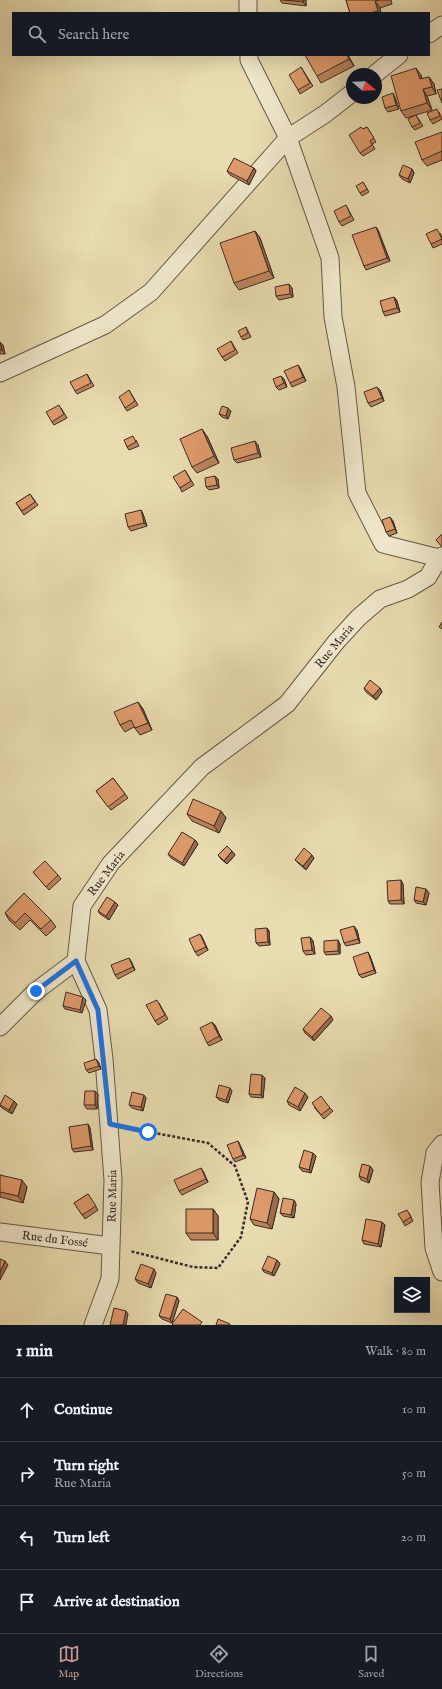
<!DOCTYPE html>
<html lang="en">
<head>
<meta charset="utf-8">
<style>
  :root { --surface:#171b24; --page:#20242c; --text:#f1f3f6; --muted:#9ea1a6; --line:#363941; --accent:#c59692 }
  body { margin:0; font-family:"IM FELL English",serif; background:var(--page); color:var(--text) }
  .controls { position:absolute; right:12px; bottom:12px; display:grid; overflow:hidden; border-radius:0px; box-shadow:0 4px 16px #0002 }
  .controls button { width:36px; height:36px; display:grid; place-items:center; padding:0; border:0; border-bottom:1px solid var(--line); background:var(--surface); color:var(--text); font:20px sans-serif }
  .compass { position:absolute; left:346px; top:68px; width:36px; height:36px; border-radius:50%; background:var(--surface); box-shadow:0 4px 16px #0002; rotate:109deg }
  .stop { position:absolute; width:12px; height:12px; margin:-9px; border:3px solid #1a73e8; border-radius:50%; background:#fff }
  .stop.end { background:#1a73e8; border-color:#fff; box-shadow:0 1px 4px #0008 }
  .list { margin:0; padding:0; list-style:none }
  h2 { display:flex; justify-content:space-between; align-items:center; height:52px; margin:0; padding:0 16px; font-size:17px }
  h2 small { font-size:13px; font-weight:400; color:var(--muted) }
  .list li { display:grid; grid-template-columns:26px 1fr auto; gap:12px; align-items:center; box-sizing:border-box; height:64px; padding:0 16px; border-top:1px solid var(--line) }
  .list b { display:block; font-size:15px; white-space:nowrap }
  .list p { margin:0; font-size:13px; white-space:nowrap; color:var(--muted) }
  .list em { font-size:13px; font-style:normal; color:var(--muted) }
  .icon { flex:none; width:22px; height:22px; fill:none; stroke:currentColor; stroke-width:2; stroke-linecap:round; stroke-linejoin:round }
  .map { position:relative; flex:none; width:442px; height:1325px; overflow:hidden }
  .search { position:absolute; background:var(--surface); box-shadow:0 4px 16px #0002; left:12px; right:12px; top:12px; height:44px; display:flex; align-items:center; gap:10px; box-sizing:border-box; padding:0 14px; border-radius:0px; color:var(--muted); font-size:15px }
  .sheet { height:308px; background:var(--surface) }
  nav { display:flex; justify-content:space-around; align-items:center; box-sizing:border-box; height:56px; border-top:1px solid var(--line); background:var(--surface); font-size:11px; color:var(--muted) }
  nav a { display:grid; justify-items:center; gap:2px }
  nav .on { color:var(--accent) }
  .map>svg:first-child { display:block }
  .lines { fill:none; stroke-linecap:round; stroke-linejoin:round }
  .street-casing { stroke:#665849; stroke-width:19 }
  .path { stroke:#3a2c27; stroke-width:2.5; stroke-dasharray:3 2; stroke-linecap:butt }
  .street { stroke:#f0e8cc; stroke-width:17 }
  .wall { fill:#c0845c; stroke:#3a2c27 }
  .shaded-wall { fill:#9c6c4b; stroke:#3a2c27 }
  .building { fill:#df9a6b; stroke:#3a2c27 }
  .route { stroke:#1a73e8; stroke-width:5 }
  .labels { text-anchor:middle; stroke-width:3.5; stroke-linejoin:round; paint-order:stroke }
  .street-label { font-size:12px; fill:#3a2c27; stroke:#f0e8cc }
</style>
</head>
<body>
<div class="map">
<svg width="442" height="1325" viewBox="0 0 442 1325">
  <rect width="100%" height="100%" fill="#e8dcb0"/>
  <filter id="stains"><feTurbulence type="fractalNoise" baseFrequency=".005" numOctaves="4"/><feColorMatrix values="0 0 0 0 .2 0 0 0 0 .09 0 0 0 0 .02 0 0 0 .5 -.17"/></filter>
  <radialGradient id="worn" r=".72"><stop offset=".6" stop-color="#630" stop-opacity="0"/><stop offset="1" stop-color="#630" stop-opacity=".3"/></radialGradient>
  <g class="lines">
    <g class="street-casing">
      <g id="street">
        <path d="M 248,0 L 248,13"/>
        <path d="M 429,34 L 442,25"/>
        <path d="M 249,55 L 249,60 L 288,138 L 330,258 L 333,317 L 346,387 L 357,493 L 383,544 L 439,558"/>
        <path d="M 375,74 L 399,55"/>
        <path d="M 0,373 L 105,325 L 151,292 L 288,138 L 325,114 L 352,93"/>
        <path d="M 0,1027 L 36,991 L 76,961"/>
        <path d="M 442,1144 L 435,1153 L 430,1182 L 434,1248 L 442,1272"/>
        <path d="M 0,1232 L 110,1246"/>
        <path d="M 93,1325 L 110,1279 L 113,1180 L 104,1059 L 98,1010 L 76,961 L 82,906 L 111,863 L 202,767 L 287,704 L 336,642 L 358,618 L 380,599 L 408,589 L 428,577 L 439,558 L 442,556"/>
      </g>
    </g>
    <path class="path" d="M 128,1128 L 208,1143 L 235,1166 L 248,1202 L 241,1237 L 218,1268 L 193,1267 L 130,1251"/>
    <use href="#street" class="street"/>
  </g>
  <g class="wall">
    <path d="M 280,0 L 306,0 L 306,6 L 282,3 Z"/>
    <path d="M 346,0 L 391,0 L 392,4 L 380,8 L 381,13 L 350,13 Z"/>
    <path d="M 348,55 L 354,66 L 321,83 L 317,76 Z"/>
    <path d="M 301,67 L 313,86 L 300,94 L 298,90 Z"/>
    <path d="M 421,75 L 422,79 L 429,77 L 434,84 L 436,94 L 427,96 L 432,110 L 416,115 L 423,126 L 415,130 L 412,127 L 416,115 L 406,118 L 401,111 Z"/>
    <path d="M 395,97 L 399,109 L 388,112 L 385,108 Z"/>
    <path d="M 439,112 L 442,119 L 433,124 L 430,120 Z"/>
    <path d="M 367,127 L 376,142 L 372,144 L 375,149 L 363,156 L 360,153 L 363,129 Z"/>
    <path d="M 442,132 L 442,160 L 427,166 L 422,160 Z"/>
    <path d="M 254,168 L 256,171 L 249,185 L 230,175 L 227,171 Z"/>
    <path d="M 412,169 L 414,173 L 410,183 L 402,179 L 399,175 Z"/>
    <path d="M 363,182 L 369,192 L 362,196 L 360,193 Z"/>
    <path d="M 346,205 L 354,220 L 342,226 L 339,222 Z"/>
    <path d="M 376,227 L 378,230 L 390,261 L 366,270 L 364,266 Z"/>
    <path d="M 255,231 L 260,238 L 274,278 L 239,290 L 234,283 Z"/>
    <path d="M 440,233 L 442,238 L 442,244 L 433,248 L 431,244 Z"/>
    <path d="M 292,288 L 293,297 L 279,300 L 276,296 Z"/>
    <path d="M 394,297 L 397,301 L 400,312 L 385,316 L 383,312 Z"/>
    <path d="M 246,327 L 251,337 L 243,340 L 241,337 Z"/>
    <path d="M 231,341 L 238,353 L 225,361 L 222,357 Z"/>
    <path d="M 0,342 L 3,345 L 5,354 L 0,354 Z"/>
    <path d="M 298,365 L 300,368 L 306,381 L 292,387 L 290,383 Z"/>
    <path d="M 87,374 L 94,386 L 77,394 L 75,391 Z"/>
    <path d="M 284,379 L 287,387 L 279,390 L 276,387 Z"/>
    <path d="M 129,390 L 138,405 L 127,411 L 125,408 Z"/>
    <path d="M 380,390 L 384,401 L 371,407 L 368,403 Z"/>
    <path d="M 61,408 L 67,418 L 54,425 L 52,422 Z"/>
    <path d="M 228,408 L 231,411 L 228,419 L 222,417 L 219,414 Z"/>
    <path d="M 207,436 L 219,463 L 197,473 L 192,467 Z"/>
    <path d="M 136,440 L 139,446 L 129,450 L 127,447 Z"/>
    <path d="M 258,445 L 261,457 L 237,463 L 234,460 Z"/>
    <path d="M 185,470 L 194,485 L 182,492 L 180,488 Z"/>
    <path d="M 218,479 L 219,488 L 209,490 L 206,487 Z"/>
    <path d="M 30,494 L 38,505 L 24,515 L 16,503 Z"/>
    <path d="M 141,510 L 143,514 L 147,526 L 131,531 L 128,527 Z"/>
    <path d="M 393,521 L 397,533 L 389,536 L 386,532 Z"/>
    <path d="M 364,688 L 380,688 L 382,692 L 376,700 L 366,692 Z"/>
    <path d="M 138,702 L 143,709 L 152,730 L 140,735 L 134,727 L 125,732 L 120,725 Z"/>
    <path d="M 113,778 L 128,798 L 111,810 L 96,791 Z"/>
    <path d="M 221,811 L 226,818 L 219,833 L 192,821 L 187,814 Z"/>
    <path d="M 195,840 L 198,844 L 184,866 L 171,858 L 168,854 Z"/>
    <path d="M 232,851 L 235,855 L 227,864 L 221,859 L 218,855 Z"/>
    <path d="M 314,858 L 306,870 L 298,863 L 295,860 Z"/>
    <path d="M 33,872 L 58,875 L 61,879 L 49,890 Z"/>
    <path d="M 403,884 L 404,904 L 390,904 L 388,901 Z"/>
    <path d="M 24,893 L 51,920 L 56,927 L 46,936 L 30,920 L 20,930 L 9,920 L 5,913 Z"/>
    <path d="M 429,893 L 426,905 L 416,903 L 414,900 Z"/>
    <path d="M 115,902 L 118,905 L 109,920 L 100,914 L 98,911 Z"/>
    <path d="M 267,928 L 269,931 L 270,945 L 259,946 L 256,943 Z"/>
    <path d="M 357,930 L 360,943 L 346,946 L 344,943 Z"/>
    <path d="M 200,934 L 202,937 L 208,950 L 198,956 L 195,952 Z"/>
    <path d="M 310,937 L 313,941 L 315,954 L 306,955 L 303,951 Z"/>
    <path d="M 340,944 L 340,954 L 326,955 L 324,952 Z"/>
    <path d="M 370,956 L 376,973 L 362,978 L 359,975 Z"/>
    <path d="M 131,961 L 135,970 L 118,979 L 115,975 Z"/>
    <path d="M 86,1000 L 82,1013 L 65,1009 L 63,1006 Z"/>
    <path d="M 159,1003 L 168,1019 L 158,1025 L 155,1021 Z"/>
    <path d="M 333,1020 L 314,1041 L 305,1033 L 303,1029 Z"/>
    <path d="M 212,1022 L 215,1025 L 222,1040 L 209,1046 L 207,1043 Z"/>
    <path d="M 96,1059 L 99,1063 L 101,1069 L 89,1073 L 86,1070 Z"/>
    <path d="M 262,1075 L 265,1078 L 263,1098 L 251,1097 L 249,1094 Z"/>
    <path d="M 232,1091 L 228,1103 L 219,1100 L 216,1097 Z"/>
    <path d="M 98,1094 L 97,1109 L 87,1109 L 84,1105 Z"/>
    <path d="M 308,1097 L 300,1111 L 289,1105 L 287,1101 Z"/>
    <path d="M 146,1098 L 143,1111 L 132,1108 L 129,1105 Z"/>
    <path d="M 0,1104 L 17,1104 L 12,1114 L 2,1108 L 0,1106 Z"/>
    <path d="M 314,1107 L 330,1108 L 333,1111 L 324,1119 Z"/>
    <path d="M 88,1124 L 90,1128 L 93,1150 L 74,1152 L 72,1149 Z"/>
    <path d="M 238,1141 L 240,1145 L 246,1158 L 235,1162 L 233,1159 Z"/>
    <path d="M 316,1156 L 311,1173 L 302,1171 L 299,1167 Z"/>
    <path d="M 370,1166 L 373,1170 L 369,1183 L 361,1180 L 359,1176 Z"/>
    <path d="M 203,1171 L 208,1182 L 182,1195 L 179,1191 Z"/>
    <path d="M 0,1175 L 27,1187 L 23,1203 L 0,1197 Z"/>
    <path d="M 274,1192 L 279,1199 L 272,1229 L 254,1225 L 250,1219 Z"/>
    <path d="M 88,1194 L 98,1210 L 85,1219 L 74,1203 Z"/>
    <path d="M 294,1200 L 296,1204 L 294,1218 L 283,1216 L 280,1213 Z"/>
    <path d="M 213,1209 L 218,1216 L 218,1240 L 191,1240 L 186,1233 Z"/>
    <path d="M 409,1213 L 413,1221 L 405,1226 L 403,1222 Z"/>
    <path d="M 385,1225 L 381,1247 L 364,1244 L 362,1240 Z"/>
    <path d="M 277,1260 L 280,1264 L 274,1276 L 264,1272 L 262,1269 Z"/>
    <path d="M 156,1273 L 151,1288 L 138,1283 L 135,1279 Z"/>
    <path d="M 177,1297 L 179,1301 L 172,1323 L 162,1319 L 159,1316 Z"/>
  </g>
  <g class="shaded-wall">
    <path d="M 303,0 L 306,0 L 306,6 L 303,2 Z"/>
    <path d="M 375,1 L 380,8 L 381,13 L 379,13 L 378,11 Z"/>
    <path d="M 347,55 L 348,55 L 354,66 L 349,59 Z"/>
    <path d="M 416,68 L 421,75 L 424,86 L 420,79 Z"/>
    <path d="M 429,77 L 434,84 L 436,94 L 432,87 Z"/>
    <path d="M 423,89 L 427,96 L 432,110 L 427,103 Z"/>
    <path d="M 393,93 L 395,97 L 399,109 L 396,105 Z"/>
    <path d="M 254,168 L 256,171 L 249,185 L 247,181 Z"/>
    <path d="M 412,169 L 414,173 L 410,183 L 408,179 Z"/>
    <path d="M 376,227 L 378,230 L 390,261 L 387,258 Z"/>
    <path d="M 255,231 L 260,238 L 274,278 L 269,271 Z"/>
    <path d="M 289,284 L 292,288 L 293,297 L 290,294 Z"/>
    <path d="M 394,297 L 397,301 L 400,312 L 397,308 Z"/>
    <path d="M 0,342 L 3,345 L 5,354 L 2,350 Z"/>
    <path d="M 298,365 L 300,368 L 306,381 L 303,377 Z"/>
    <path d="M 281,376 L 284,379 L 287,387 L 284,383 Z"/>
    <path d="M 377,387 L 380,390 L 384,401 L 382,398 Z"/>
    <path d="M 228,408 L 231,411 L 228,419 L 226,416 Z"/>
    <path d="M 202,429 L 207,436 L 219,463 L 214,456 Z"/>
    <path d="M 255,441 L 258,445 L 261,457 L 258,453 Z"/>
    <path d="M 215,476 L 218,479 L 219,488 L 217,485 Z"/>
    <path d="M 141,510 L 143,514 L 147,526 L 144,523 Z"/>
    <path d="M 390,517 L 393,521 L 397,533 L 395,529 Z"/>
    <path d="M 380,688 L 382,692 L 376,700 L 373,696 Z"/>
    <path d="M 138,702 L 143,709 L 152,730 L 148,723 Z"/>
    <path d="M 221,811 L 226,818 L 219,833 L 214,826 Z"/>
    <path d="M 195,840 L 198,844 L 184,866 L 182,863 Z"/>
    <path d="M 232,851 L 235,855 L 227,864 L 224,861 Z"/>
    <path d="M 312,855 L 314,858 L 306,870 L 303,866 Z"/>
    <path d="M 401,880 L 403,884 L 404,904 L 401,900 Z"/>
    <path d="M 426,889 L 429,893 L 426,905 L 423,902 Z"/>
    <path d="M 115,902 L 118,905 L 109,920 L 106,916 Z"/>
    <path d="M 354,926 L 357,930 L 360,943 L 358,939 Z"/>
    <path d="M 267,928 L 269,931 L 270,945 L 268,942 Z"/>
    <path d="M 200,934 L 202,937 L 208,950 L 206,947 Z"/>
    <path d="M 310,937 L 313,941 L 315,954 L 312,950 Z"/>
    <path d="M 338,940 L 340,944 L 340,954 L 338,951 Z"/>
    <path d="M 368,952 L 370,956 L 376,973 L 374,970 Z"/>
    <path d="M 129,958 L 131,961 L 135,970 L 133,967 Z"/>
    <path d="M 83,997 L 86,1000 L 82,1013 L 80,1010 Z"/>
    <path d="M 331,1016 L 333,1020 L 314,1041 L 312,1037 Z"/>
    <path d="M 212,1022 L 215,1025 L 222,1040 L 219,1036 Z"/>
    <path d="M 96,1059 L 99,1063 L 101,1069 L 99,1066 Z"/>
    <path d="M 262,1075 L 265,1078 L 263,1098 L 261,1095 Z"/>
    <path d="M 230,1088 L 232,1091 L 228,1103 L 226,1100 Z"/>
    <path d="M 95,1091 L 98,1094 L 97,1109 L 95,1105 Z"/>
    <path d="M 305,1093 L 308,1097 L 300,1111 L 298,1107 Z"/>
    <path d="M 144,1095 L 146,1098 L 143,1111 L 141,1107 Z"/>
    <path d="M 14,1101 L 17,1104 L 12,1114 L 9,1110 Z"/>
    <path d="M 88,1124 L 90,1128 L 93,1150 L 91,1146 Z"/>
    <path d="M 238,1141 L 240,1145 L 246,1158 L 243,1155 Z"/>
    <path d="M 313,1153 L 316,1156 L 311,1173 L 309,1170 Z"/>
    <path d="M 370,1166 L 373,1170 L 369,1183 L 367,1179 Z"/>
    <path d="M 201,1168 L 203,1171 L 208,1182 L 206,1179 Z"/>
    <path d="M 22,1180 L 27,1187 L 23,1203 L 18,1196 Z"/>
    <path d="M 274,1192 L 279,1199 L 272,1229 L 267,1223 Z"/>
    <path d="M 294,1200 L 296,1204 L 294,1218 L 291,1215 Z"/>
    <path d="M 213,1209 L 218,1216 L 218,1240 L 213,1233 Z"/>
    <path d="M 382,1222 L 385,1225 L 381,1247 L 378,1244 Z"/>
    <path d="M 277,1260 L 280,1264 L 274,1276 L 272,1273 Z"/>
    <path d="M 5,1261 L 8,1265 L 0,1280 L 0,1272 Z"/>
    <path d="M 154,1269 L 156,1273 L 151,1288 L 148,1284 Z"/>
    <path d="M 177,1297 L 179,1301 L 172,1323 L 170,1319 Z"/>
    <path d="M 126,1311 L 128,1314 L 126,1325 L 123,1325 Z"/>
  </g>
  <g class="building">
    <path d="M 284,0 L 303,0 L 303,2 Z"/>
    <path d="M 346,0 L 379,0 L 375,1 L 378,11 L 370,13 L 350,13 Z"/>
    <path d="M 305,55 L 347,55 L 349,59 L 317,76 Z"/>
    <path d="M 301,67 L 310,83 L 298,90 L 289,75 Z"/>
    <path d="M 416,68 L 420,79 L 429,77 L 432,87 L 423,89 L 427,103 L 401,111 L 391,76 Z"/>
    <path d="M 442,89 L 442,103 L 437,90 Z"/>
    <path d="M 393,93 L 396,105 L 385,108 L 382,97 Z"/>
    <path d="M 437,109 L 440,116 L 430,120 L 427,113 Z"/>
    <path d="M 416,115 L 420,123 L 412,127 L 408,119 Z"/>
    <path d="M 361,127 L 363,129 L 367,127 L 374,138 L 370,141 L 372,145 L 360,153 L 349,135 Z"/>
    <path d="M 442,132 L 442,151 L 422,160 L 415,142 Z"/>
    <path d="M 234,158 L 254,168 L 247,181 L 227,171 Z"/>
    <path d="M 403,165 L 412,169 L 408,179 L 399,175 Z"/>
    <path d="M 363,182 L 367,189 L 360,193 L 356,186 Z"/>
    <path d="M 346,205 L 351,216 L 339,222 L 334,211 Z"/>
    <path d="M 376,227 L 387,258 L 364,266 L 352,235 Z"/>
    <path d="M 437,229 L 442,239 L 431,244 L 426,234 Z"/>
    <path d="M 255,231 L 269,271 L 234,283 L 220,243 Z"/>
    <path d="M 289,284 L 290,294 L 276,296 L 275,287 Z"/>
    <path d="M 394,297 L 397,308 L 383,312 L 380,301 Z"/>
    <path d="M 246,327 L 248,333 L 241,337 L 238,331 Z"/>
    <path d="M 231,341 L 235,350 L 222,357 L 217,349 Z"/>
    <path d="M 0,342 L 2,350 L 0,350 Z"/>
    <path d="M 298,365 L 303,377 L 290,383 L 284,371 Z"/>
    <path d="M 87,374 L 91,383 L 75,391 L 70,382 Z"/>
    <path d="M 281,376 L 284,383 L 276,387 L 273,379 Z"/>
    <path d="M 377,387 L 382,398 L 368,403 L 364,392 Z"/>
    <path d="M 129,390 L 135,401 L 125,408 L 119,397 Z"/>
    <path d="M 59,405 L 64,414 L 52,422 L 46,412 Z"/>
    <path d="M 222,406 L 228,408 L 226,416 L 219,414 Z"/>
    <path d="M 202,429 L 214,456 L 192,467 L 180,439 Z"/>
    <path d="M 133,436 L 136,442 L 127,447 L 124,440 Z"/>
    <path d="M 255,441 L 258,453 L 234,460 L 231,448 Z"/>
    <path d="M 185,470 L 191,481 L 180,488 L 173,477 Z"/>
    <path d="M 215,476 L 217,485 L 206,487 L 205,478 Z"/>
    <path d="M 30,494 L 35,502 L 22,511 L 16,503 Z"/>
    <path d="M 141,510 L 144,523 L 128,527 L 125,514 Z"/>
    <path d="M 390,517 L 395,529 L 386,532 L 382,520 Z"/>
    <path d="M 442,534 L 442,547 L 436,540 Z"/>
    <path d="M 442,622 L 442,629 L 439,627 Z"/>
    <path d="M 370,680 L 380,688 L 373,696 L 364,688 Z"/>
    <path d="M 138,702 L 148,723 L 135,728 L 131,720 L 120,725 L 114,712 Z"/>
    <path d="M 113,778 L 125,794 L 108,807 L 96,791 Z"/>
    <path d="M 193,799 L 221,811 L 214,826 L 187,814 Z"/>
    <path d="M 182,832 L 195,840 L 182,863 L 168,854 Z"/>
    <path d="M 227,846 L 232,851 L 224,861 L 218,855 Z"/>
    <path d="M 304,848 L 312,855 L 303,866 L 295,860 Z"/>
    <path d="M 45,861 L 58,875 L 46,887 L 33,872 Z"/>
    <path d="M 401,880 L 401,900 L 388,901 L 387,881 Z"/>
    <path d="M 416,887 L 426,889 L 423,902 L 414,900 Z"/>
    <path d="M 24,893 L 51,920 L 41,929 L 25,913 L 15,923 L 5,913 Z"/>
    <path d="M 107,897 L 115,902 L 106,916 L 98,911 Z"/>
    <path d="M 354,926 L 358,939 L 344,943 L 340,930 Z"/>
    <path d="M 267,928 L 268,942 L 256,943 L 255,929 Z"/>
    <path d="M 200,934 L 206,947 L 195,952 L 189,939 Z"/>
    <path d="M 310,937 L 312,950 L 303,951 L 301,938 Z"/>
    <path d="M 338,940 L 338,951 L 324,952 L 324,941 Z"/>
    <path d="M 368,952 L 374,970 L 359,975 L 353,957 Z"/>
    <path d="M 129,958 L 133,967 L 115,975 L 111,965 Z"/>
    <path d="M 66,992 L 83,997 L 80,1010 L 63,1006 Z"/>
    <path d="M 157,1000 L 165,1015 L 155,1021 L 146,1005 Z"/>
    <path d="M 321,1008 L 331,1016 L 312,1037 L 303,1029 Z"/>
    <path d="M 212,1022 L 219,1036 L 207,1043 L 200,1028 Z"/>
    <path d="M 96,1059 L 99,1066 L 86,1070 L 84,1063 Z"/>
    <path d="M 251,1074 L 262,1075 L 261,1095 L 249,1094 Z"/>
    <path d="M 219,1085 L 230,1088 L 226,1100 L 216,1097 Z"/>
    <path d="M 295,1087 L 305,1093 L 298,1107 L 287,1101 Z"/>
    <path d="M 85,1091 L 95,1091 L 95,1105 L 84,1105 Z"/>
    <path d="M 132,1092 L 144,1095 L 141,1107 L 129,1105 Z"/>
    <path d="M 5,1095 L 14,1101 L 9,1110 L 0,1105 Z"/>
    <path d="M 321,1096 L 330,1108 L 321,1115 L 312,1103 Z"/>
    <path d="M 88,1124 L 91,1146 L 72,1149 L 69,1127 Z"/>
    <path d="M 238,1141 L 243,1155 L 233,1159 L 227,1145 Z"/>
    <path d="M 304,1150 L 313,1153 L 309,1170 L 299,1167 Z"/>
    <path d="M 362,1164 L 370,1166 L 367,1179 L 359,1176 Z"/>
    <path d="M 201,1168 L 206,1179 L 179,1191 L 174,1180 Z"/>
    <path d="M 0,1175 L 22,1180 L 18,1196 L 0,1192 Z"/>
    <path d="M 257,1188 L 274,1192 L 267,1223 L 250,1219 Z"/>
    <path d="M 88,1194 L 96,1206 L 82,1215 L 74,1203 Z"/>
    <path d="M 283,1198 L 294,1200 L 291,1215 L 280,1213 Z"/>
    <rect x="186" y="1209" width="27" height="24"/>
    <path d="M 407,1210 L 411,1217 L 403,1222 L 398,1214 Z"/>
    <path d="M 366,1219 L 382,1222 L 378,1244 L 362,1240 Z"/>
    <path d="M 268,1256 L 277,1260 L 272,1273 L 262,1269 Z"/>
    <path d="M 0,1259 L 5,1261 L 0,1272 Z"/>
    <path d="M 141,1264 L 154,1269 L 148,1284 L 135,1279 Z"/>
    <path d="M 166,1294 L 177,1297 L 170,1319 L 159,1316 Z"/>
    <path d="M 114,1308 L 126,1311 L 123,1325 L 110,1325 Z"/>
    <path d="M 183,1309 L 202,1322 L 200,1325 L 173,1325 L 172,1324 Z"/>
    <path d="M 218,1319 L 230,1324 L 230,1325 L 216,1325 Z"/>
  </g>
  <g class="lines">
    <path class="route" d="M 36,991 L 76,961 L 98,1010 L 110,1124 L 148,1132"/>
  </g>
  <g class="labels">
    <g class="street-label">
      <text transform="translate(334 646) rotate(-50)" y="4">Rue Maria</text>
      <text transform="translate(106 873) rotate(-53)" y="4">Rue Maria</text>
      <text transform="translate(112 1196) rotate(-89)" y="4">Rue Maria</text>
      <text transform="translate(55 1239) rotate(7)" y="4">Rue du Fossé</text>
    </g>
  </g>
  <rect width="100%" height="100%" filter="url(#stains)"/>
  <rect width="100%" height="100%" fill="url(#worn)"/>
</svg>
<div class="controls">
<button><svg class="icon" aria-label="layers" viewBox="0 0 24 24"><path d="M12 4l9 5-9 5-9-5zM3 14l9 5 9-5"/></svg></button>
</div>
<svg class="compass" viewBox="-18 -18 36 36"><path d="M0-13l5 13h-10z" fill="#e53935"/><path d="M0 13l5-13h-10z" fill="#9ea1a6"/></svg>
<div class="stop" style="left:148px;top:1132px"></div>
<div class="stop end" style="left:36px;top:991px"></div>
<div class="search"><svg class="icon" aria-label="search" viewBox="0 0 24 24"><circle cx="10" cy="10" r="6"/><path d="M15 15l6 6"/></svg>Search here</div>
</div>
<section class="sheet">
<h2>1 min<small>Walk · 80 m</small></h2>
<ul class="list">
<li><svg class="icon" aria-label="ahead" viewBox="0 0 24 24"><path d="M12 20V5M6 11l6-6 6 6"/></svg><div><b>Continue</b></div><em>10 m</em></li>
<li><svg class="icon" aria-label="right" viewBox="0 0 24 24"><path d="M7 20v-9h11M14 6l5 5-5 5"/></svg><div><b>Turn right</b><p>Rue Maria</p></div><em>50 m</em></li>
<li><svg class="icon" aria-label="left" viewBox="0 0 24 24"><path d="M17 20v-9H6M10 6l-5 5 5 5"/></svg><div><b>Turn left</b></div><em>20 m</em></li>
<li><svg class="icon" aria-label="arrive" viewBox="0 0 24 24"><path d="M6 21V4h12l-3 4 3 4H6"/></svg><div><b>Arrive at destination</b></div></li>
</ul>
</section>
<nav>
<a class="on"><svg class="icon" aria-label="map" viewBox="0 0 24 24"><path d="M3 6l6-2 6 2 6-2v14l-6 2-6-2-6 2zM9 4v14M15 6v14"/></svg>Map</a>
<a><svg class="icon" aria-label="directions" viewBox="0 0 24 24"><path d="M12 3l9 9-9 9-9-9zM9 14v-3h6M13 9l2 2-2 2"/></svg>Directions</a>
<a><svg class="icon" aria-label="saved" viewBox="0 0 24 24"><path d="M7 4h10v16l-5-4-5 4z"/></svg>Saved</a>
</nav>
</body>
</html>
